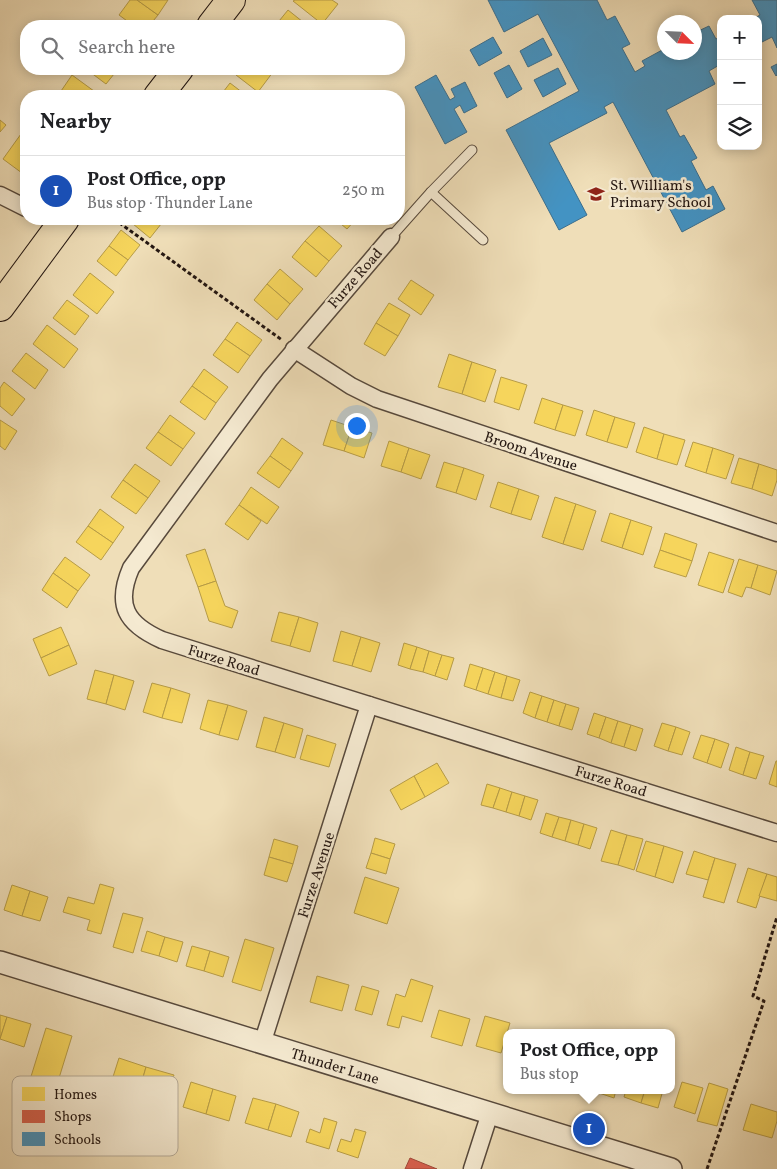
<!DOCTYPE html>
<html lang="en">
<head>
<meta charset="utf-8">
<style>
  :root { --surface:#fff; --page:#f2f2f2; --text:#202124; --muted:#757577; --line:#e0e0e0; --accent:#1a73e8 }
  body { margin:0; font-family:Vollkorn,serif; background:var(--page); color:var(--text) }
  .controls { position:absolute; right:15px; top:15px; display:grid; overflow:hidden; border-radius:10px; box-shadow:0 2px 12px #0003 }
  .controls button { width:45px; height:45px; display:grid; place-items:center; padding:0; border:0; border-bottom:1px solid var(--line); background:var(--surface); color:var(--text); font:25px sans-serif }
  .compass { position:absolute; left:657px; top:15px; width:45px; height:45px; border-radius:50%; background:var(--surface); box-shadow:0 2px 12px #0003; rotate:114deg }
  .you { position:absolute; left:356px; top:425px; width:18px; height:18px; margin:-12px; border:4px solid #fff; border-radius:50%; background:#1a73e8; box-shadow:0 0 0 8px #1a73e833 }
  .badge { display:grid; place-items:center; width:32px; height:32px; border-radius:50%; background:var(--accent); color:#fff; font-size:16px; font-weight:700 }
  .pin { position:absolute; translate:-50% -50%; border:2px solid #fff; box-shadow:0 1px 5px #0006 }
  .popup { position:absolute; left:503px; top:1029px; width:172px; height:65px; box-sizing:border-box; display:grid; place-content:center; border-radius:10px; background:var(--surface); filter:drop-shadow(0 1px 4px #0005); font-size:16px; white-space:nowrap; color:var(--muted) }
  .popup b { font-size:19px; color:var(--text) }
  .popup::after { content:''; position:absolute; left:50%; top:100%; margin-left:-10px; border:10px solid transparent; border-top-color:var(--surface) }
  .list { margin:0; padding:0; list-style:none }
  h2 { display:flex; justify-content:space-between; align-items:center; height:65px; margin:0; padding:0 20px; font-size:21px }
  h2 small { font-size:16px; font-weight:400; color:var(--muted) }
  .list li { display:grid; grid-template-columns:32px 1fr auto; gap:15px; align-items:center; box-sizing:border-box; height:70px; padding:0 20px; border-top:1px solid var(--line) }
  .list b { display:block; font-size:19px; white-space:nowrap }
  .list p { margin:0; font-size:16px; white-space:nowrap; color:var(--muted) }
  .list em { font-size:16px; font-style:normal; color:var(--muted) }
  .icon { flex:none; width:28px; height:28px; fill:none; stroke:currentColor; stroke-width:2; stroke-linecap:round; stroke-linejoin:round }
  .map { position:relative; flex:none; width:777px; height:1169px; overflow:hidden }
  .search { position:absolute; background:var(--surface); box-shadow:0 2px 12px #0003; left:20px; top:20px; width:385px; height:55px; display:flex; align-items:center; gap:12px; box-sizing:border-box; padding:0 18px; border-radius:20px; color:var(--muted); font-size:19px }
  .panel { position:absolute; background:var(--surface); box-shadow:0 2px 12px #0003; left:20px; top:90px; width:385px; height:135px; border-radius:20px }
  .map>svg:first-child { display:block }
  .homes { fill:#f6d55c; stroke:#b79c46 }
  .shops { fill:#d6604d; stroke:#a14a3b }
  .schools { fill:#4393c3; stroke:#3a6e8e }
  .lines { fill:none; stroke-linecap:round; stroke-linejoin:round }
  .service-casing { stroke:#57493c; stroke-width:11 }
  .minor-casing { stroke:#57493c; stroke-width:19 }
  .tertiary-casing { stroke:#57493c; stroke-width:24 }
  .trunk-casing { stroke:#241712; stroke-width:30 }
  .path { stroke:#241712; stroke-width:3; stroke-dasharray:4 2.5; stroke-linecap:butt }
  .service { stroke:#f5ead1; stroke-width:9 }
  .minor { stroke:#f5ead1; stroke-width:16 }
  .tertiary { stroke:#f5ead1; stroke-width:21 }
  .trunk { stroke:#efdeb8; stroke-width:28 }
  .labels { text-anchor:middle; stroke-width:5; stroke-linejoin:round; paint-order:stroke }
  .poi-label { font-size:15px; fill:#241712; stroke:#f5ead1; text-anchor:start }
  .street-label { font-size:15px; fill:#241712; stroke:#f5ead1 }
  .key { fill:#f5ead1; stroke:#b6ab98; stroke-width:1 }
  .key-label { font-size:14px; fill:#241712 }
</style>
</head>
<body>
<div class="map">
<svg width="777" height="1169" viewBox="0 0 777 1169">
  <rect width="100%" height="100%" fill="#efdeb8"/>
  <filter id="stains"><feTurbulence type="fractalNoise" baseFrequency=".004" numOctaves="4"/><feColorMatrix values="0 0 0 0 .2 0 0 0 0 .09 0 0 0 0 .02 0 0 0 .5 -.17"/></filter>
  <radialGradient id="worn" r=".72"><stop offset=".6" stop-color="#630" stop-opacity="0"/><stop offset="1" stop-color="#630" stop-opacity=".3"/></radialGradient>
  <g class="homes">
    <path d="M 130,0 L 137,0 L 158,15 L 149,26 L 134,26 L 119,15 Z"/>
    <path d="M 137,0 L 168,0 L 158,15 Z"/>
    <path d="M 295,0 L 332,0 L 338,4 L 322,24 L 293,1 Z"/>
    <path d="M 288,10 L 308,26 L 275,26 Z"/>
    <path d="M 86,69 L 118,69 L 106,84 Z"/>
    <path d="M 241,69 L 269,69 L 273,72 L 258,92 L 236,75 Z"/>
    <path d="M 72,75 L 98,94 L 96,96 L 62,96 L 59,94 Z"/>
    <path d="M 230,83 L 247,96 L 220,96 Z"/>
    <path d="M 0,120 L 6,125 L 0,132 Z"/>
    <path d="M 26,127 L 26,176 L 3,159 Z"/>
    <path d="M 399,164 L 404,169 L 399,176 Z"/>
    <path d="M 127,219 L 165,219 L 150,238 Z"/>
    <path d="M 335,219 L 356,219 L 347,229 Z"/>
    <path d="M 319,226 L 342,246 L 329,261 L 305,241 Z"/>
    <path d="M 121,230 L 140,245 L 128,260 L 109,246 Z"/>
    <path d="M 305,241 L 329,261 L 316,277 L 292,257 Z"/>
    <path d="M 109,246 L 128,260 L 116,276 L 97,261 Z"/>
    <path d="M 280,269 L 303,289 L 290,304 L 267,284 Z"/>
    <path d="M 90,273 L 114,292 L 97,314 L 73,295 Z"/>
    <path d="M 411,280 L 434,295 L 421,315 L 398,299 Z"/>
    <path d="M 267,284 L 290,304 L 277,320 L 254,300 Z"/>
    <path d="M 67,300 L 89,316 L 75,335 L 53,318 Z"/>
    <path d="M 389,303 L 410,315 L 398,336 L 376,323 Z"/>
    <path d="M 237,322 L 262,340 L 250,356 L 225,339 Z"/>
    <path d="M 376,323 L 398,336 L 385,356 L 364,344 Z"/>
    <path d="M 47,325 L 78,349 L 64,368 L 33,344 Z"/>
    <path d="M 225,339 L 250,356 L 238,373 L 213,355 Z"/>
    <path d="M 26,353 L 48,370 L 35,389 L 12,371 Z"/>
    <path d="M 449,354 L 472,362 L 462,394 L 438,387 Z"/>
    <path d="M 472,362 L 496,370 L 485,402 L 462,394 Z"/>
    <path d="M 204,369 L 228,387 L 216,403 L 192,386 Z"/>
    <path d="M 501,377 L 527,385 L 519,410 L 494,402 Z"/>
    <path d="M 4,382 L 25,399 L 12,416 L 0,406 L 0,388 Z"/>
    <path d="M 192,386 L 216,403 L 205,420 L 180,402 Z"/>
    <path d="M 542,398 L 563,405 L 555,430 L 534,423 Z"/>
    <path d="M 563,405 L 583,411 L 575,436 L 555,430 Z"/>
    <path d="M 594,410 L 615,417 L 607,442 L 586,435 Z"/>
    <path d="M 170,415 L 195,433 L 183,449 L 158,432 Z"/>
    <path d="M 615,417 L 635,423 L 627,448 L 607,442 Z"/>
    <path d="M 0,420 L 17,431 L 5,450 L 0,446 Z"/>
    <path d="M 331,420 L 352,427 L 344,451 L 323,445 Z"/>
    <path d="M 352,427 L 372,433 L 364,458 L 344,451 Z"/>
    <path d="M 644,427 L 664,434 L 657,459 L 636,452 Z"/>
    <path d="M 158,432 L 183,449 L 171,466 L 146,448 Z"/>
    <path d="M 664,434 L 685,440 L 677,465 L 657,459 Z"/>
    <path d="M 282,438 L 303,453 L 291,471 L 270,456 Z"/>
    <path d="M 389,441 L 409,448 L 401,472 L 381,466 Z"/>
    <path d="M 693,442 L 713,448 L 706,473 L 685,466 Z"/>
    <path d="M 409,448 L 430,455 L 421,479 L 401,472 Z"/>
    <path d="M 713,448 L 734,455 L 726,479 L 706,473 Z"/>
    <path d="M 270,456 L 291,471 L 279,488 L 257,473 Z"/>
    <path d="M 739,458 L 759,464 L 752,489 L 731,483 Z"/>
    <path d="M 444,462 L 464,468 L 456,493 L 436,487 Z"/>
    <path d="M 135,464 L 160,481 L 148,498 L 123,480 Z"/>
    <path d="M 759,464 L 777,470 L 777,480 L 772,496 L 752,489 Z"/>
    <path d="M 464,468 L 484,475 L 476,500 L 456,493 Z"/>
    <path d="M 123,480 L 148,498 L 136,514 L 111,497 Z"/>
    <path d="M 498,482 L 519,489 L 511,514 L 490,507 Z"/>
    <path d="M 251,487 L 279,507 L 267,524 L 239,505 Z"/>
    <path d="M 519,489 L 539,496 L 531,520 L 511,514 Z"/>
    <path d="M 555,497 L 576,504 L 563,544 L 542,537 Z"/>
    <path d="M 576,504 L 596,511 L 583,550 L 563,544 Z"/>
    <path d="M 239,505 L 261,521 L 248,540 L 225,524 Z"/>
    <path d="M 100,509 L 124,527 L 113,543 L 88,526 Z"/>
    <path d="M 610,513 L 631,520 L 622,548 L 601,541 Z"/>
    <path d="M 631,520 L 652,527 L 643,555 L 622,548 Z"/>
    <path d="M 88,526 L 113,543 L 101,560 L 76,542 Z"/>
    <path d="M 665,533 L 697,544 L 692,561 L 660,550 Z"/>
    <path d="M 205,549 L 216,581 L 198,587 L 186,555 Z"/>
    <path d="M 660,550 L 692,561 L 686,577 L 654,567 Z"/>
    <path d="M 709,552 L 734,560 L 723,593 L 698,585 Z"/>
    <path d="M 65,557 L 90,575 L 78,591 L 53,573 Z"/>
    <path d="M 739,559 L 758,565 L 751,588 L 746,587 L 742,597 L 728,592 Z"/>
    <path d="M 758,565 L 777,571 L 770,595 L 751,588 Z"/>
    <path d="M 53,573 L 78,591 L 67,608 L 42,590 Z"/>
    <path d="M 216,581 L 225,606 L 238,611 L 232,628 L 209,621 L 198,587 Z"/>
    <path d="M 279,612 L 299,617 L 290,646 L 271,641 Z"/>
    <path d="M 299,617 L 318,623 L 310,652 L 290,646 Z"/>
    <path d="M 61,627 L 69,645 L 41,658 L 33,639 Z"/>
    <path d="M 341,631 L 361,637 L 352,666 L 333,661 Z"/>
    <path d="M 361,637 L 380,643 L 371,672 L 352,666 Z"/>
    <path d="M 404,643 L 417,647 L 410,669 L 398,665 Z"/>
    <path d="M 69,645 L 77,664 L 49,676 L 41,658 Z"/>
    <path d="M 417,647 L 429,651 L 423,672 L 410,669 Z"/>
    <path d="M 429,651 L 442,655 L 435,676 L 423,672 Z"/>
    <path d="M 442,655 L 454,658 L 447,680 L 435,676 Z"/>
    <path d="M 470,664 L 483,668 L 476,690 L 464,686 Z"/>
    <path d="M 483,668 L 495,672 L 488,694 L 476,690 Z"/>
    <path d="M 95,670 L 114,675 L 106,704 L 87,699 Z"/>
    <path d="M 495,672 L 507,676 L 501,698 L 488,694 Z"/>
    <path d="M 114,675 L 134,681 L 125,710 L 106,704 Z"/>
    <path d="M 507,676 L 520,680 L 513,701 L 501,698 Z"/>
    <path d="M 152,683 L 171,688 L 162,718 L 143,712 Z"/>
    <path d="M 171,688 L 190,694 L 182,723 L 162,718 Z"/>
    <path d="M 530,692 L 542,696 L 535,718 L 523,713 Z"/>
    <path d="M 542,696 L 554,700 L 547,722 L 535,718 Z"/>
    <path d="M 208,700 L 228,705 L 219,735 L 200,729 Z"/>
    <path d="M 554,700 L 566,704 L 559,726 L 547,722 Z"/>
    <path d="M 566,704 L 579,708 L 572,730 L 559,726 Z"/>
    <path d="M 228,705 L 247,711 L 238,740 L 219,735 Z"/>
    <path d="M 594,713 L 606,717 L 599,738 L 587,734 Z"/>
    <path d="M 264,717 L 284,723 L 275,752 L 256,747 Z"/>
    <path d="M 606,717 L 618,721 L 611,743 L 599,738 Z"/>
    <path d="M 618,721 L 631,725 L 624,747 L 611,743 Z"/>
    <path d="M 284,723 L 303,729 L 295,758 L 275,752 Z"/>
    <path d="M 662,723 L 676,727 L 668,751 L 654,746 Z"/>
    <path d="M 631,725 L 643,729 L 636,751 L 624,747 Z"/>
    <path d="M 676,727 L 690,732 L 682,755 L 668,751 Z"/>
    <path d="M 307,735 L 336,744 L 329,767 L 300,759 Z"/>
    <path d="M 701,735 L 715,739 L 707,763 L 693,758 Z"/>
    <path d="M 715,739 L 729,744 L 721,768 L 707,763 Z"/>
    <path d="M 736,747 L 750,752 L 743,775 L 729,770 Z"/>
    <path d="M 750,752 L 764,756 L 756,779 L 743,775 Z"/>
    <path d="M 776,761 L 777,761 L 777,787 L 769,784 Z"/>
    <path d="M 437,763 L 449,783 L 425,797 L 414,776 Z"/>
    <path d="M 414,776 L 425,797 L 401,810 L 390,790 Z"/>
    <path d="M 487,784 L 500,788 L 493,808 L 481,805 Z"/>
    <path d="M 500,788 L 512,792 L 506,812 L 493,808 Z"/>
    <path d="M 512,792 L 525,796 L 519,816 L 506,812 Z"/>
    <path d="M 525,796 L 538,800 L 531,820 L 519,816 Z"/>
    <path d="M 546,813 L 559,817 L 552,837 L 540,833 Z"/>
    <path d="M 559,817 L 571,820 L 565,841 L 552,837 Z"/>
    <path d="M 571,820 L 584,824 L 578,845 L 565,841 Z"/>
    <path d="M 584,824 L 597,828 L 590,849 L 578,845 Z"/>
    <path d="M 611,830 L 627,835 L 618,865 L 601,861 Z"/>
    <path d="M 627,835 L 643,839 L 634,870 L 618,865 Z"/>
    <path d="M 375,838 L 395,844 L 390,859 L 371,853 Z"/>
    <path d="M 274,839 L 298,846 L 293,864 L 269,857 Z"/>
    <path d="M 646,841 L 664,846 L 655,877 L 636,871 Z"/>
    <path d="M 664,846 L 683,852 L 673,883 L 655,877 Z"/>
    <path d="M 694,851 L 715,858 L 708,880 L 686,874 Z"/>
    <path d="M 371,853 L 390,859 L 386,874 L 366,868 Z"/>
    <path d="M 269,857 L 293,864 L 287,882 L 264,875 Z"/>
    <path d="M 715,858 L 736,864 L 724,903 L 703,897 Z"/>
    <path d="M 748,868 L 767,874 L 756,908 L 737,902 Z"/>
    <path d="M 767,874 L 777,877 L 777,901 L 759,896 Z"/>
    <path d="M 365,877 L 399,888 L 387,924 L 354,913 Z"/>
    <path d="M 100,884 L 114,888 L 101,934 L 87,930 L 90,920 L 63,912 L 68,897 L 94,904 Z"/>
    <path d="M 12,885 L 30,891 L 22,916 L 4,910 Z"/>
    <path d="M 30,891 L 48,897 L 40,921 L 22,916 Z"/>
    <path d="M 123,913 L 143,918 L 133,953 L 113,947 Z"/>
    <path d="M 147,931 L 165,937 L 159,956 L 141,951 Z"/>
    <path d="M 165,937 L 183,942 L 177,962 L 159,956 Z"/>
    <path d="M 245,939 L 274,948 L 261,991 L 232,982 Z"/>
    <path d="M 192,946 L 210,951 L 204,971 L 186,966 Z"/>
    <path d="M 210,951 L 229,957 L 223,977 L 204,971 Z"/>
    <path d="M 317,976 L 349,985 L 342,1011 L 310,1002 Z"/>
    <path d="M 411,979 L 433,986 L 422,1022 L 402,1016 L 399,1028 L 387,1025 L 396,994 L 405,997 Z"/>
    <path d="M 362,986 L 379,991 L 372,1015 L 355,1010 Z"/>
    <path d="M 439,1010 L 470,1019 L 462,1046 L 431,1037 Z"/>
    <path d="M 0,1015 L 7,1017 L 0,1039 Z"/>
    <path d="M 485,1016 L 510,1023 L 501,1053 L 476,1046 Z"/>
    <path d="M 7,1017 L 31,1024 L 24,1047 L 0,1039 Z"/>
    <path d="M 46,1028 L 72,1036 L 55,1091 L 29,1083 Z"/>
    <path d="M 119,1058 L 146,1067 L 140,1088 L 112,1080 Z"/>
    <path d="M 146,1067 L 174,1075 L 167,1097 L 140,1088 Z"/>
    <path d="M 191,1082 L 213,1089 L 206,1114 L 183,1107 Z"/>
    <path d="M 682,1082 L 703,1088 L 695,1114 L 674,1107 Z"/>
    <path d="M 709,1083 L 728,1089 L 717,1126 L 697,1121 Z"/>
    <path d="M 213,1089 L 236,1096 L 229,1121 L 206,1114 Z"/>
    <path d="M 590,1090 L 616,1090 L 614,1098 Z"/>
    <path d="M 626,1090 L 645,1090 L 641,1103 L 624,1097 Z"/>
    <path d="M 645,1090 L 663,1090 L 658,1108 L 641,1103 Z"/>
    <path d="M 253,1098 L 276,1104 L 268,1130 L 245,1123 Z"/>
    <path d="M 276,1104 L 299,1112 L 291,1137 L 268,1130 Z"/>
    <path d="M 751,1104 L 777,1112 L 777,1121 L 772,1138 L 743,1130 Z"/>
    <path d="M 324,1118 L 337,1122 L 329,1149 L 306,1142 L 310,1129 L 320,1133 Z"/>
    <path d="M 355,1129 L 366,1132 L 358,1158 L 337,1151 L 341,1139 L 351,1142 Z"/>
  </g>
  <path class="shops" d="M 410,1158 L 437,1169 L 405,1169 Z"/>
  <g class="schools">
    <path d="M 488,0 L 597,0 L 607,20 L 615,16 L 630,44 L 622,48 L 635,72 L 645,66 L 642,61 L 664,49 L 664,52 L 694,52 L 694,33 L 709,26 L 716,39 L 721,36 L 721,64 L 709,71 L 715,84 L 666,110 L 680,137 L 684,135 L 697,158 L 691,161 L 706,190 L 713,186 L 725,209 L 682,232 L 613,102 L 604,107 L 607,113 L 549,143 L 587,215 L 559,230 L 506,130 L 579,91 L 538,14 L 504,32 Z"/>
    <path d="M 752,0 L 777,0 L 777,48 L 772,37 L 758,44 L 758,19 L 753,19 L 760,15 Z"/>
    <path d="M 493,37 L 502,53 L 479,66 L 470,50 Z"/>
    <path d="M 543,38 L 552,55 L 528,67 L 520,51 Z"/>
    <path d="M 777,64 L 777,75 L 776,76 L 771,67 Z"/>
    <path d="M 509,65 L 522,89 L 507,98 L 494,73 Z"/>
    <path d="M 558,68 L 566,84 L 543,97 L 534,80 Z"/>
    <path d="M 436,75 L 450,100 L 455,97 L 451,89 L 465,82 L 477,106 L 464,113 L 460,105 L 454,109 L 467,132 L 445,144 L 415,87 Z"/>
  </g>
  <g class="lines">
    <g class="service-casing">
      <g id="service">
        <path d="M 431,192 L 483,240"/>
        <path d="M 391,237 L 431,192 L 472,150"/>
      </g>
    </g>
    <g class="minor-casing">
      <g id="minor">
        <path d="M 0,195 L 26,208"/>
        <path d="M 391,237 L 270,379 L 131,568 C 115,605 126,624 162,640 L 777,833"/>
        <path d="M 294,349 L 351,386 L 377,399 L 777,533"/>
        <path d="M 262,1044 L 369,705"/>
        <path d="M 472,1169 L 490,1113"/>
      </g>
    </g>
    <g class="tertiary-casing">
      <path id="tertiary" d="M 0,962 L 671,1169"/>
    </g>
    <g class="trunk-casing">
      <g id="trunk">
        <path d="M 211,26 L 231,0"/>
        <path d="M 158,96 L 179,69"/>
        <path d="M 0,307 L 65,219"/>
      </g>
    </g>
    <g class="path">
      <path d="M 114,219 L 282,340"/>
      <path d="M 707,1169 L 764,1001 L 753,996 L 777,917"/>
    </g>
    <use href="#service" class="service"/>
    <use href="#minor" class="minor"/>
    <use href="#tertiary" class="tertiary"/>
    <use href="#trunk" class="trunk"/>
  </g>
  <defs>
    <g id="school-bare" transform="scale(1.35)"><path d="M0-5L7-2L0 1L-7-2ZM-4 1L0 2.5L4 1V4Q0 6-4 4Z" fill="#8f2418" stroke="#f5ead1" stroke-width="2.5" paint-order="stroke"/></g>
  </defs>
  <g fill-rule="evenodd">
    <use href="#school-bare" x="596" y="194"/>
  </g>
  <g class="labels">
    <g class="poi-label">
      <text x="610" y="190">St. William's<tspan x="610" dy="17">Primary School</tspan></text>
    </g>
    <g class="street-label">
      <text transform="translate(355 278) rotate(-49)" y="5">Furze Road</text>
      <text transform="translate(531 451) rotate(18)" y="5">Broom Avenue</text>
      <text transform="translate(224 660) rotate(17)" y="5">Furze Road</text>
      <text transform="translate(611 781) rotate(17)" y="5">Furze Road</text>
      <text transform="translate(316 875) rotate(-72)" y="5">Furze Avenue</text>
      <text transform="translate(335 1066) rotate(17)" y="5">Thunder Lane</text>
    </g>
  </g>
  <rect x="12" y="1076" width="166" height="80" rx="8" class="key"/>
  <rect x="22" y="1087" width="23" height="14" fill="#f6d55c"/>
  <rect x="22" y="1110" width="23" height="13" fill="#d6604d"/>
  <rect x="22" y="1132" width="23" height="14" fill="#4393c3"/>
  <g class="key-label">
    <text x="54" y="1099">Homes</text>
    <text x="54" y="1121">Shops</text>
    <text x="54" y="1144">Schools</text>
  </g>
  <rect width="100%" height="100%" filter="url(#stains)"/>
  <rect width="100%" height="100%" fill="url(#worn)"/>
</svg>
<div class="controls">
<button>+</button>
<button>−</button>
<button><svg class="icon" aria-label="layers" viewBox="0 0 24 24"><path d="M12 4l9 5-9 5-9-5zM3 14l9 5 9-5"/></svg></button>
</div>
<svg class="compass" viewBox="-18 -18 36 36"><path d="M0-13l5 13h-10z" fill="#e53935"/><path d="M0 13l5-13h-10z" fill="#757577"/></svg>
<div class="you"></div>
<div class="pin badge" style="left:589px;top:1129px;background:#1a4fb4">1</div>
<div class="popup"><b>Post Office, opp</b>Bus stop</div>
<div class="search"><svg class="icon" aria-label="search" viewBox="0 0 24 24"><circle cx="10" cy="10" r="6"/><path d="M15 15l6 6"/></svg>Search here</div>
<section class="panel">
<h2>Nearby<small></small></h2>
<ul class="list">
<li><span class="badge" style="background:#1a4fb4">1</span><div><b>Post Office, opp</b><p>Bus stop · Thunder Lane</p></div><em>250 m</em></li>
</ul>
</section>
</div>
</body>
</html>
